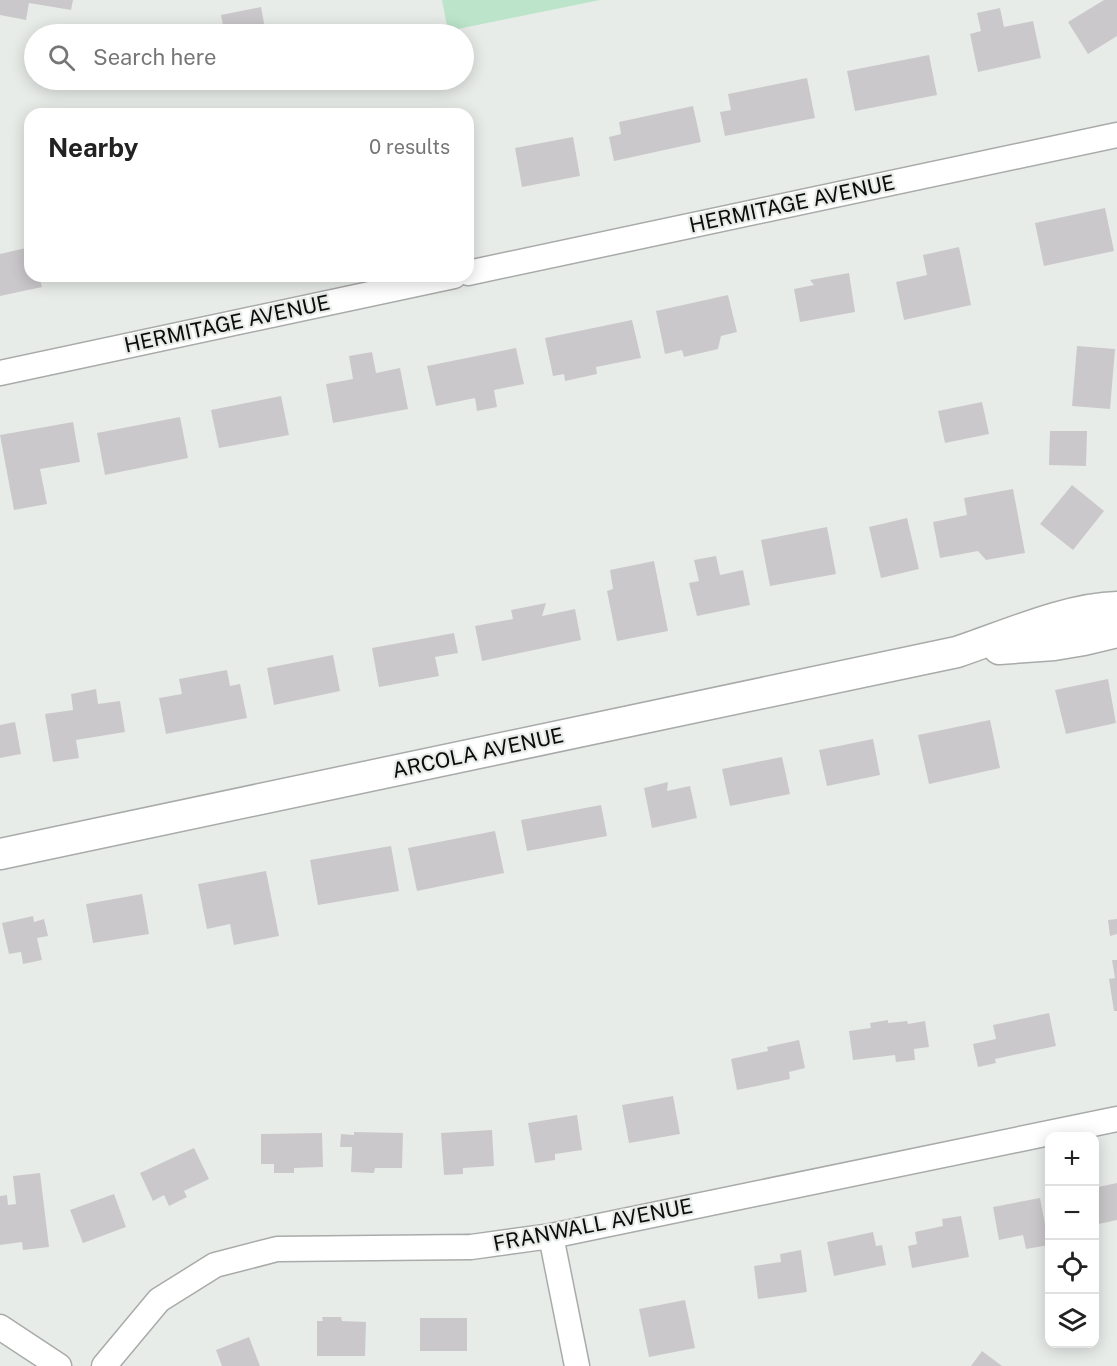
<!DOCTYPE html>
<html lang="en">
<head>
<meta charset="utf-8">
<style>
  :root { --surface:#fff; --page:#f6f6f6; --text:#222; --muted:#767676; --line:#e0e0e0 }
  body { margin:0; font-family:"Public Sans",sans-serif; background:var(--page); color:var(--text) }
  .controls { position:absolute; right:18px; bottom:18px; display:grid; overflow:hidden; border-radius:12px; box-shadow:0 3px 15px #0003 }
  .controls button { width:54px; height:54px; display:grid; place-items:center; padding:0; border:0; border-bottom:2px solid var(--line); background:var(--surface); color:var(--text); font:30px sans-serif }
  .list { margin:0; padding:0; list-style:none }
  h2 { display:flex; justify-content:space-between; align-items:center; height:78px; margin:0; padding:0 24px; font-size:26px }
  h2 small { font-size:20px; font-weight:400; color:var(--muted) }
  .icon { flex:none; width:33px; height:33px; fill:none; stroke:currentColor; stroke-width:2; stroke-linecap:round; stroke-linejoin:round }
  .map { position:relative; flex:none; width:1117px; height:1366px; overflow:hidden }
  .search { position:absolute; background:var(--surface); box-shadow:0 3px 15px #0003; left:24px; top:24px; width:450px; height:66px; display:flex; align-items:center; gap:15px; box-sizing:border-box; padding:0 21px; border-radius:33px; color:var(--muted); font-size:22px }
  .panel { position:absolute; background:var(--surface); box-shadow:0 3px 15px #0003; left:24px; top:108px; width:450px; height:174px; border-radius:18px }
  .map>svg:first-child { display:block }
  .green { fill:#bbe4ca }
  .building { fill:#cbc8cb }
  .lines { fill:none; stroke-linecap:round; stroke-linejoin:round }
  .minor-casing { stroke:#a8aba9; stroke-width:27 }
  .tertiary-casing { stroke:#a8aba9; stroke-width:33 }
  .minor { stroke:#fff; stroke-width:24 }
  .tertiary { stroke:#fff; stroke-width:30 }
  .labels { text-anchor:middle; stroke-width:4.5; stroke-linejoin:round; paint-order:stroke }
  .street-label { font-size:21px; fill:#0b0c0b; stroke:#e8ece9 }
</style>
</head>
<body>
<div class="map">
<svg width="1117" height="1366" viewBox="0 0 1117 1366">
  <rect width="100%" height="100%" fill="#e8ece9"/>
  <path class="green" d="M 442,0 L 600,0 L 448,31 Z"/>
  <g class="building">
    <path d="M 0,0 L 73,0 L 71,10 L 29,3 L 26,20 L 0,15 Z"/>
    <path d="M 1104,0 L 1117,0 L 1117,36 L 1088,54 L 1068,22 Z"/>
    <path d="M 261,7 L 266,34 L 225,34 L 221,15 Z"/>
    <path d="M 1000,8 L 1004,27 L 1033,21 L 1041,58 L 978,72 L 970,34 L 981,31 L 977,13 Z"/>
    <path d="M 929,55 L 937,95 L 855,111 L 847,71 Z"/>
    <path d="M 807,78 L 815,118 L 725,136 L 720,112 L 731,110 L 728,94 Z"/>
    <path d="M 693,106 L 701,142 L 614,161 L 609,137 L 621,134 L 619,122 Z"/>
    <path d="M 573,137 L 580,176 L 522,187 L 515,148 Z"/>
    <path d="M 1105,208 L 1114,251 L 1044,266 L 1035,223 Z"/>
    <path d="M 30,247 L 30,276 L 39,276 L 42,287 L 0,296 L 0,254 Z"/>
    <path d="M 959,247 L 971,305 L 904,320 L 896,282 L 927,275 L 923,255 Z"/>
    <path d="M 849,273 L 855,312 L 800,322 L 794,289 L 814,285 L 810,280 Z"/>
    <path d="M 728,295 L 737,332 L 721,336 L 718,349 L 684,357 L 682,350 L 665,354 L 656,311 Z"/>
    <path d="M 632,320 L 641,358 L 596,367 L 597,374 L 565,381 L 564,374 L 553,376 L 545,338 Z"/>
    <path d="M 1077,346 L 1115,349 L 1110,409 L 1072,406 Z"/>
    <path d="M 516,348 L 524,384 L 494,390 L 497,407 L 477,411 L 475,398 L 436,406 L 427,366 Z"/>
    <path d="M 372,352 L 376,373 L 400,368 L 408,409 L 333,423 L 326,384 L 353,379 L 349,356 Z"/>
    <path d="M 281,396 L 289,435 L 219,448 L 211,410 Z"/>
    <path d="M 982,402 L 989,434 L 945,443 L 938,411 Z"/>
    <path d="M 180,417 L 188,458 L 105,475 L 97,433 Z"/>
    <path d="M 73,422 L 80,462 L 40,469 L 47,504 L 14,510 L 0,435 Z"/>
    <path d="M 1050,431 L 1087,431 L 1086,466 L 1049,465 Z"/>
    <path d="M 1072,485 L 1104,511 L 1073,550 L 1040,524 Z"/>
    <path d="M 1013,489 L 1025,553 L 986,560 L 978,551 L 940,558 L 933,522 L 967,515 L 964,498 Z"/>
    <path d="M 907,518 L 919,569 L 881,578 L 869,527 Z"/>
    <path d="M 827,527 L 836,574 L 770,586 L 761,540 Z"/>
    <path d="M 716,556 L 720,575 L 743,570 L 750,605 L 697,616 L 689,583 L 699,581 L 694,560 Z"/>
    <path d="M 654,561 L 668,631 L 617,641 L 607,591 L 613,589 L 610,570 Z"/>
    <path d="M 546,603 L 542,616 L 575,609 L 581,640 L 482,661 L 475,626 L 513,619 L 511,610 Z"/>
    <path d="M 454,633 L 458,653 L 435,657 L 439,676 L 379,687 L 372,648 Z"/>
    <path d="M 333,655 L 340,691 L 274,705 L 267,668 Z"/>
    <path d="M 227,670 L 230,686 L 240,684 L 247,718 L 166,734 L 159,698 L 182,694 L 179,679 Z"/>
    <path d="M 1108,679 L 1116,723 L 1066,734 L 1055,690 Z"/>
    <path d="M 96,689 L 98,704 L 120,701 L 125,732 L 76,740 L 79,758 L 53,762 L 45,714 L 73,710 L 71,694 Z"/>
    <path d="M 990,720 L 1000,768 L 929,784 L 918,735 Z"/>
    <path d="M 15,722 L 21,754 L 0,758 L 0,725 Z"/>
    <path d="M 873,739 L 880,775 L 827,786 L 819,750 Z"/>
    <path d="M 782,757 L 790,794 L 730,806 L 722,769 Z"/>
    <path d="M 668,782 L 667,791 L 690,786 L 697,818 L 652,828 L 644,788 Z"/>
    <path d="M 601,805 L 607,836 L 527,851 L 521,820 Z"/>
    <path d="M 495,831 L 504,873 L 417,891 L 408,848 Z"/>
    <path d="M 391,846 L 399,891 L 318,905 L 310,860 Z"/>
    <path d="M 266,871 L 279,936 L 234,945 L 230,924 L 207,929 L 198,884 Z"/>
    <path d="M 142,894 L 149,934 L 93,943 L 86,904 Z"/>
    <path d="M 33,916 L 34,922 L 44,919 L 48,936 L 37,938 L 42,960 L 23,964 L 21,952 L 9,954 L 2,923 Z"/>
    <path d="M 1117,919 L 1117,934 L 1110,936 L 1108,920 Z"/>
    <path d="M 1112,960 L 1117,960 L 1117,1011 L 1114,1011 L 1109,979 L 1115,978 Z"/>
    <path d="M 1049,1013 L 1056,1046 L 995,1059 L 996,1063 L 978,1067 L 973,1044 L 996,1039 L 993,1025 Z"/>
    <path d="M 888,1020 L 888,1023 L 907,1021 L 908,1024 L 925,1021 L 929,1047 L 914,1049 L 915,1060 L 896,1062 L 895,1055 L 853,1060 L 849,1031 L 871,1028 L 870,1023 Z"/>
    <path d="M 799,1040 L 805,1068 L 789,1072 L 790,1079 L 737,1090 L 731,1059 L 768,1051 L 767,1047 Z"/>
    <path d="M 673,1096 L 680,1134 L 629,1143 L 622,1105 Z"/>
    <path d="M 577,1115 L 582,1150 L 555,1154 L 555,1160 L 535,1163 L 528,1123 Z"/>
    <path d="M 492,1130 L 494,1166 L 463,1168 L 463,1174 L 444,1175 L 441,1133 Z"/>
    <path d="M 354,1132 L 403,1133 L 402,1168 L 375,1168 L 374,1173 L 351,1172 L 352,1147 L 340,1147 L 341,1134 L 354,1135 Z"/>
    <path d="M 322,1133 L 323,1167 L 294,1168 L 294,1173 L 274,1173 L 274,1164 L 261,1164 L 261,1134 Z"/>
    <path d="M 194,1148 L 209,1179 L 184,1191 L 187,1197 L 169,1206 L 164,1195 L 153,1201 L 140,1173 Z"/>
    <path d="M 40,1173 L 49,1247 L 23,1250 L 22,1242 L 0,1245 L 0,1196 L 7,1195 L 8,1205 L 16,1204 L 13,1176 Z"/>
    <path d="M 1117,1183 L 1117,1220 L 1094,1225 L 1094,1196 L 1099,1195 L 1098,1187 Z"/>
    <path d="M 114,1194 L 126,1227 L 83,1243 L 70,1210 Z"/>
    <path d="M 1040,1198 L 1049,1245 L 1026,1249 L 1023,1235 L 999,1240 L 993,1207 Z"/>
    <path d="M 961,1216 L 969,1257 L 912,1268 L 908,1246 L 917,1244 L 915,1232 L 943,1226 L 942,1219 Z"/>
    <path d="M 873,1232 L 876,1246 L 882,1245 L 886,1265 L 834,1276 L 827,1242 Z"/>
    <path d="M 801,1250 L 807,1292 L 758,1299 L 754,1266 L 781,1262 L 780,1254 Z"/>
    <path d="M 685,1300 L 695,1348 L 649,1357 L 639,1309 Z"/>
    <path d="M 322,1317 L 341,1317 L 342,1321 L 366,1322 L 365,1356 L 317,1356 L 317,1321 L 323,1321 Z"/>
    <rect x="420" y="1318" width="47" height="33"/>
    <path d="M 249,1337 L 260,1366 L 222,1366 L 216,1350 Z"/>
    <path d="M 982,1351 L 1002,1366 L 971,1366 Z"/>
  </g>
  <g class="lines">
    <g class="minor-casing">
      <g id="minor">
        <path d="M 468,273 L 1117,135"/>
        <path d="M 0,373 L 454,276"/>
        <path d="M 551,1236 L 577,1366"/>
        <path d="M 0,1327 L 59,1366"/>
        <path d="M 104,1366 L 159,1300 L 215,1265 L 277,1249 L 471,1247 L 551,1236 L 1117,1119"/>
      </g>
    </g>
    <g class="tertiary-casing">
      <g id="tertiary">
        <path d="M 999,649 L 1054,645 L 1084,640 L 1117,632"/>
        <path d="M 0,854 L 957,652 C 1005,636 1067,608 1117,607"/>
      </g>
    </g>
    <use href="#minor" class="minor"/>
    <use href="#tertiary" class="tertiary"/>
  </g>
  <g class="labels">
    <g class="street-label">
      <text transform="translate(792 204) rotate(-12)" y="7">HERMITAGE AVENUE</text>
      <text transform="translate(227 324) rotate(-12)" y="7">HERMITAGE AVENUE</text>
      <text transform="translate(478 753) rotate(-12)" y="7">ARCOLA AVENUE</text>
      <text transform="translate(593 1225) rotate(-11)" y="7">FRANWALL AVENUE</text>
    </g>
  </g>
</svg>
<div class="controls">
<button>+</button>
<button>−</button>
<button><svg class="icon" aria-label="locate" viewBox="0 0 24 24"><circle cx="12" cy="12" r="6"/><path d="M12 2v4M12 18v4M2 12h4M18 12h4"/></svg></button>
<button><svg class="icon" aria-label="layers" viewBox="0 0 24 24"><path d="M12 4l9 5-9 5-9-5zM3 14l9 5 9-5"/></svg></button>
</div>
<div class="search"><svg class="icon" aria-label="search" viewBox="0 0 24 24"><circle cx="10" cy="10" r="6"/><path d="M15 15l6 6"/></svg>Search here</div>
<section class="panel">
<h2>Nearby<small>0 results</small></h2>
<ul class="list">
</ul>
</section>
</div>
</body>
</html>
